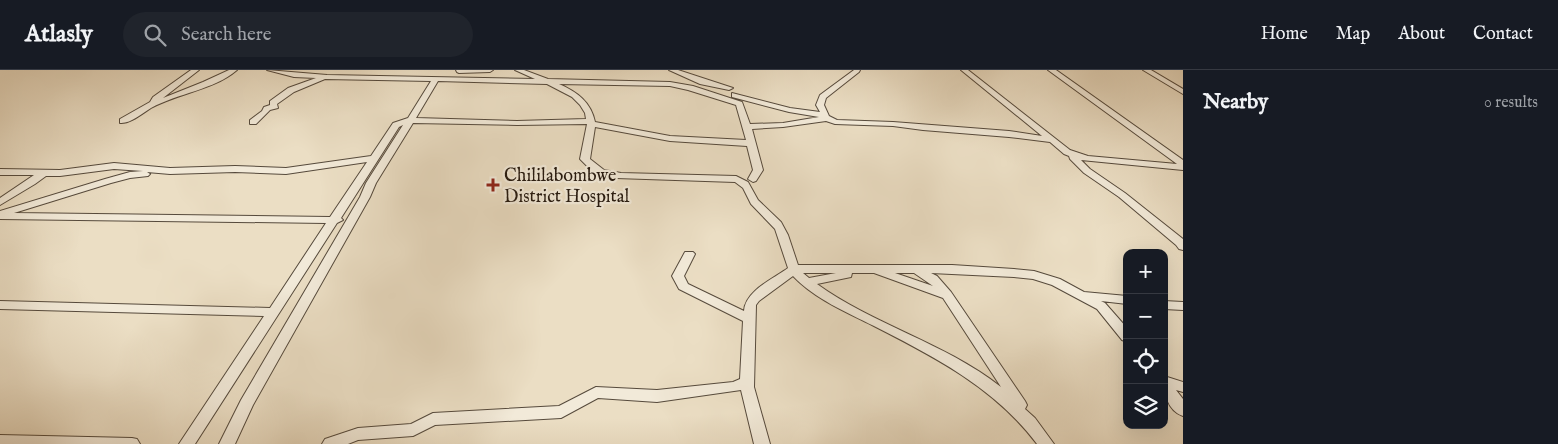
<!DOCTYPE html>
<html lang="en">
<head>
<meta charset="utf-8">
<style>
  :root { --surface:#171b24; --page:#20242c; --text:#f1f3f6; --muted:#9ea1a6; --line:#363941 }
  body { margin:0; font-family:"IM FELL English",serif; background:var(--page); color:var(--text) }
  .controls { position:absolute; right:15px; bottom:15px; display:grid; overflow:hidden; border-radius:10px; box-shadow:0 5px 20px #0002 }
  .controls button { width:45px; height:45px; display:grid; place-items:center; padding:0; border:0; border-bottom:1px solid var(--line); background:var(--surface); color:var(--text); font:25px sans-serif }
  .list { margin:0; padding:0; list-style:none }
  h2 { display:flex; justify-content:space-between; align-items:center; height:65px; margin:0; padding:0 20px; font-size:21px }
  h2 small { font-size:16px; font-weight:400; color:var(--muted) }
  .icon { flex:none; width:28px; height:28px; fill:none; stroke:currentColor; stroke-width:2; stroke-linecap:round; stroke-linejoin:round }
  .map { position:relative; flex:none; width:1183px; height:374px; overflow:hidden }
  header { display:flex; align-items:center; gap:30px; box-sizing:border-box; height:70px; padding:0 25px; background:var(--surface); border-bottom:1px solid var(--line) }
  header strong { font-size:24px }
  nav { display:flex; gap:28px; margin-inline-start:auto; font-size:18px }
  .search { width:350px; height:45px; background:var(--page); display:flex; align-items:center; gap:12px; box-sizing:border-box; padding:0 18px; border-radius:28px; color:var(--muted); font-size:19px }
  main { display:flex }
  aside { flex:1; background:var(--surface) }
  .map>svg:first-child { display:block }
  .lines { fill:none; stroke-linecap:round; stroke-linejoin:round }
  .minor-casing { stroke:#564a3c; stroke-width:2 }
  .minor { fill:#f2ead9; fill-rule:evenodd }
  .poi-dot { fill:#8f2418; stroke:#f2ead9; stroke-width:2 }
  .labels { text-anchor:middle; stroke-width:4.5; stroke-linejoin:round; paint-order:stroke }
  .poi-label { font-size:18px; fill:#25190f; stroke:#f2ead9; text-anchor:start }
</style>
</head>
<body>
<header>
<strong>Atlasly</strong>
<div class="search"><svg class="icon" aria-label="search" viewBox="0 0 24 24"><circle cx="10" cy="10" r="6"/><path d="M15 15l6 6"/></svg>Search here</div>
<nav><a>Home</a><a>Map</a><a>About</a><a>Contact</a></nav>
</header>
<main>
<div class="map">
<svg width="1183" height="374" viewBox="0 0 1183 374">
  <rect width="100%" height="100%" fill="#ebdec4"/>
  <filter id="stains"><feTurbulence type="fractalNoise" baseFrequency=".004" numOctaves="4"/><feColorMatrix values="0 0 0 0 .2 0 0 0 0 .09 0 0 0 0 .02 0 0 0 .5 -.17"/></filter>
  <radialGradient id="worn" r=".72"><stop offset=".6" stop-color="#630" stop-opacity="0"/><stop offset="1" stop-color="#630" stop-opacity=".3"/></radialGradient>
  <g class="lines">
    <g class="minor-casing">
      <g id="minor">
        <path d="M 191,0 L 199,0 L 163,28 L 203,12 L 229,0 L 237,0 C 214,20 178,23 151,38 C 143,43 130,54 120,53 L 120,49 L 150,32 L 153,27 Z"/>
        <path d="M 267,0 L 327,5 L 535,9 L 515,0 L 524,0 L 548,9 L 670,12 L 693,16 L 742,32 L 750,54 L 783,53 L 819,47 L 789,42 L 732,27 L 732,23 L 790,38 L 820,42 L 816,35 L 820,25 L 854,0 L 860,0 L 859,2 L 826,28 L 824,35 L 829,46 L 837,50 L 893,52 L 1009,61 L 1042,66 L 961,0 L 968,0 L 1070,80 L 1088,86 L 1177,94 L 1048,0 L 1056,0 L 1183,90 L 1183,100 L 1081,90 L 1090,99 L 1125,123 L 1183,169 L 1183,180 L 1179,179 L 1176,175 L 1119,127 L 1084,103 L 1070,89 L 1069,86 L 1064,84 L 1050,72 L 1009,67 L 923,60 L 893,56 L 835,54 L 826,51 L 783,57 L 752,59 L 763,100 L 756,111 L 753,112 L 748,109 L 753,100 L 747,76 L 670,71 L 595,57 L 590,89 L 604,100 L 621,103 L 736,106 L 748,112 L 758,130 L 781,152 L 788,165 L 798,195 L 952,195 L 1014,199 L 1034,201 L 1060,209 L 1084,222 L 1127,226 L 1127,234 L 1101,231 L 1105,233 L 1127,258 L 1127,272 L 1122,270 L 1097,239 L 1052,215 L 1033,209 L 1014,207 L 931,203 L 937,206 L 951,222 L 1025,331 L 1027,335 L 1025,339 L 1035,348 L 1054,374 L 1037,374 C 995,318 935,287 874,256 C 846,242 815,229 793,206 L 759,231 L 756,235 L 754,317 L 770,374 L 754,374 L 741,320 L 657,332 L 598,328 L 561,348 L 435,355 L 413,366 L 358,370 L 348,374 L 322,374 L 325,369 L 358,358 L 411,354 L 433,343 L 559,336 L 596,317 L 657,320 L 733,312 L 740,309 L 743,251 L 679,219 L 672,206 L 685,182 L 693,182 L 695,184 L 684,206 L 688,214 L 744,241 C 745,221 773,209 788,198 L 775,159 L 751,134 L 743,118 L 735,112 L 616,108 L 593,102 L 580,89 L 587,54 L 517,55 L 413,53 L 376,113 L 370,127 L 253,335 L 235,374 L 219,374 L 241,330 L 360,127 L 366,113 L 403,55 L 399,57 L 341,148 L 343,150 L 337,153 L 195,374 L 179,374 L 264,246 L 0,239 L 0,231 L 270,238 L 326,153 L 0,149 L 0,141 L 105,109 L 130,102 L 143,101 L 114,99 L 60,106 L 46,106 L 35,114 L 0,135 L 0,128 L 34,105 L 0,105 L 0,99 L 60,100 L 114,93 L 170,98 L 235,96 L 286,98 L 371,86 L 393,53 L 408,48 L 431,11 L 325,9 L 294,22 L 277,34 L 278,38 L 270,40 L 256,54 L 250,54 L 250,50 L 262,41 L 264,37 L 270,35 L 270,31 L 288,18 L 316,8 L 294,7 ZM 438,11 L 547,14 L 572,27 L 580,35 L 585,43 L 586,49 L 517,51 L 416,48 ZM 559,14 L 670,16 L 688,20 L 736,35 L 746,70 L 670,66 L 595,52 C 591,32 577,22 559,14 ZM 367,92 L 330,147 L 14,143 L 111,113 L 130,108 L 148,106 L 150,104 L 147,102 L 170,104 L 235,102 L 286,104 ZM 803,203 L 836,203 L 809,208 ZM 852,203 L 874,203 L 943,228 L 1001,317 C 945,273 874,255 817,214 L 851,207 ZM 895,203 L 914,203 L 933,216 Z"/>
        <path d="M 456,0 L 493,0 L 490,2 L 459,3 L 457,2 Z"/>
        <path d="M 669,0 L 678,0 L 733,18 L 729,20 L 700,14 Z"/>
        <path d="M 1143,0 L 1151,0 L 1183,19 L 1183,24 Z"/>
        <path d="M 1164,231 L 1183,232 L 1183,240 L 1164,239 Z"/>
        <path d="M 1164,306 L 1183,312 L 1183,322 L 1176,320 L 1183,329 L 1183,346 C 1166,340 1164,321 1164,306 Z"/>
        <path d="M 0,365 L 132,368 L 137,369 L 140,374 L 0,374 Z"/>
      </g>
    </g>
    <use href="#minor" class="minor"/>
  </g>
  <path class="poi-dot" d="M490.5 107.5h5v5h5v5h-5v5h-5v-5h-5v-5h5z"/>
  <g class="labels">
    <g class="poi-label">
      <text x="504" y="111">Chililabombwe<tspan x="504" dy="21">District Hospital</tspan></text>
    </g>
  </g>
  <rect width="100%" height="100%" filter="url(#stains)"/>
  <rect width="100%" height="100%" fill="url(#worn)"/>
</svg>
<div class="controls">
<button>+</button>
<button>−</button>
<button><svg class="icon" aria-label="locate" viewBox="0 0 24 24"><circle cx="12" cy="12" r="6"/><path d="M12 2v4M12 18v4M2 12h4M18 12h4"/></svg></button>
<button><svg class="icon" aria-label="layers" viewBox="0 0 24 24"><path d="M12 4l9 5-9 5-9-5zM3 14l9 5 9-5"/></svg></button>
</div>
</div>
<aside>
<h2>Nearby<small>0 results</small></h2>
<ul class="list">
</ul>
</aside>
</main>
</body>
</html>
